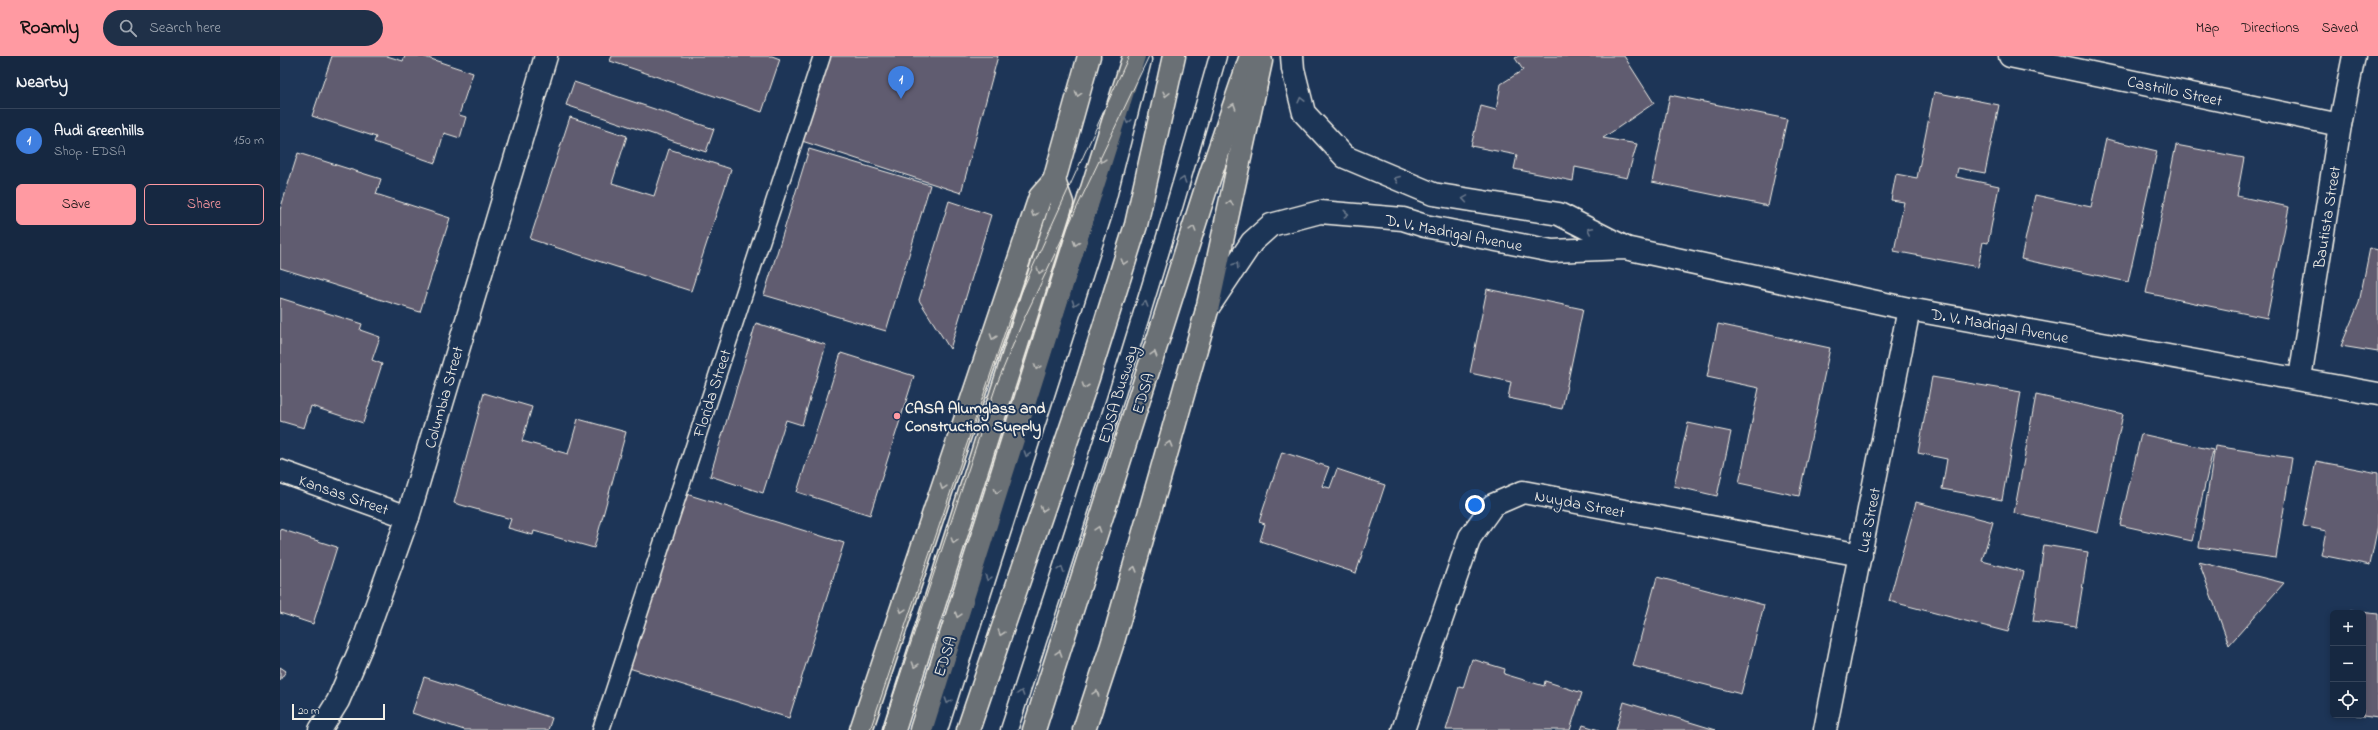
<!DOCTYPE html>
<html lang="en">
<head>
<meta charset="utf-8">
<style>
  :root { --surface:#162841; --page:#1f3048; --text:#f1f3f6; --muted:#9ea6b1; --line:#35445a; --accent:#ff9aa2 }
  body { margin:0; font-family:"Indie Flower",sans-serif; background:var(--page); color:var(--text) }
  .controls { position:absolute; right:12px; bottom:12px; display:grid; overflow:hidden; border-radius:6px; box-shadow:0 2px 6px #0003 }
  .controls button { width:36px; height:36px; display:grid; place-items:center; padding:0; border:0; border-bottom:1px solid var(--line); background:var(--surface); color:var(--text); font:20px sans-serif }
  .scale { position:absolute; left:12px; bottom:10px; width:93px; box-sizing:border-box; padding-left:4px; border:2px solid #f4f1e8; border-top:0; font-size:11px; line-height:14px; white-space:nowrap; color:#f4f1e8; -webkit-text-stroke:3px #1d3557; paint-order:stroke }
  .you { position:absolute; left:1195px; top:449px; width:14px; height:14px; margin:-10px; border:3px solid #fff; border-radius:50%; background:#1a73e8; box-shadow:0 0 0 6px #1a73e833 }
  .badge { display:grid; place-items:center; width:26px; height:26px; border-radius:50%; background:var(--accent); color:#fff; font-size:13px; font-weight:700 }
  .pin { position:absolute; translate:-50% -33px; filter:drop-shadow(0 1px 2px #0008) }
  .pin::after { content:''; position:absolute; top:21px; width:14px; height:12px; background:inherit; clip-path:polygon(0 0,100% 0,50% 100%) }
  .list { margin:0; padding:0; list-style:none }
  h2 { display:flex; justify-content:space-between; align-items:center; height:52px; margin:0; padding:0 16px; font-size:17px }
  h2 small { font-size:13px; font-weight:400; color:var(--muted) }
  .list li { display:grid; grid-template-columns:26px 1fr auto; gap:12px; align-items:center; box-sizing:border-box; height:64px; padding:0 16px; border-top:1px solid var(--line) }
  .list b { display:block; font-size:15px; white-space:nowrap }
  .list p { margin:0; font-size:13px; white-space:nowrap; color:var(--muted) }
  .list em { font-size:13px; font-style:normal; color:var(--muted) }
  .actions { display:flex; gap:8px; padding:12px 16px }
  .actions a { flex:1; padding:9px 0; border:1px solid var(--accent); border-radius:6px; text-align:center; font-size:14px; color:var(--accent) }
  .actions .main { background:var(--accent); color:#111 }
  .icon { flex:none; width:22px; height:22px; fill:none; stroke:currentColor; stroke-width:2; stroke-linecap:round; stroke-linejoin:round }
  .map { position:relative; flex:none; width:2098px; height:674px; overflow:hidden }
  header { display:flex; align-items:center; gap:24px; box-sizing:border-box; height:56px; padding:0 20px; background:var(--accent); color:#111 }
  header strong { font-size:19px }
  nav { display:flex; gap:22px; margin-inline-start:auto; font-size:14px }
  .search { width:280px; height:36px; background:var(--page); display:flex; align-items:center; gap:10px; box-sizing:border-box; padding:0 14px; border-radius:22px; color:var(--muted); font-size:15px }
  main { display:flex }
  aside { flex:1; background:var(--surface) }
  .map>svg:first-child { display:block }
  .building { fill:#605b70; stroke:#f4f1e8 }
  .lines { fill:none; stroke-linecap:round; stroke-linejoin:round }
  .service-casing { stroke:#f4f1e8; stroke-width:19 }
  .minor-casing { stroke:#f4f1e8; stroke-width:25 }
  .trunk-casing { stroke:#f4f1e8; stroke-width:25 }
  .service { stroke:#1d3557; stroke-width:16 }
  .minor { stroke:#1d3557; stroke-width:22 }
  .trunk { stroke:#6b7074; stroke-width:22 }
  .tram { stroke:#f4f1e8; stroke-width:1 }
  .oneway { stroke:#bdbdba }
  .oneway2 { stroke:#68778a }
  .poi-dot { fill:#ff9aa2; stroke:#1d3557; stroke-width:1.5 }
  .labels { text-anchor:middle; stroke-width:4; stroke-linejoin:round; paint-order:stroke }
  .street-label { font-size:16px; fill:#f4f1e8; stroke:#1d3557 }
  .poi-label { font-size:16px; font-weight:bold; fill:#f4f1e8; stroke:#1d3557; text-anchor:start }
</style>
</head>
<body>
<header>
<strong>Roamly</strong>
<div class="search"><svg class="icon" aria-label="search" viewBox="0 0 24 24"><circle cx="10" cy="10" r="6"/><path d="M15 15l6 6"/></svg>Search here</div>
<nav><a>Map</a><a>Directions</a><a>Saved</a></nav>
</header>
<main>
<aside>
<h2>Nearby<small></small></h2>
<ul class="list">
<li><span class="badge" style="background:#3f7fe0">1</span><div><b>Audi Greenhills</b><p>Shop · EDSA</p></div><em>150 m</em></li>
</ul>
<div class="actions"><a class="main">Save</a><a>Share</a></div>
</aside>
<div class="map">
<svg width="2098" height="674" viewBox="0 0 2098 674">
  <rect width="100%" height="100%" fill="#1d3557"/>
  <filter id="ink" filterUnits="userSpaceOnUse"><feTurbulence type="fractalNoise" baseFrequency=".025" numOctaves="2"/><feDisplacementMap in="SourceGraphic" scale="8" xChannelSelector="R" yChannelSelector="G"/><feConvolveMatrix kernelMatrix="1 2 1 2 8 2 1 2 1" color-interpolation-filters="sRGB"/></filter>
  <g filter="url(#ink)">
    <g class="building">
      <path d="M 52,0 L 107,0 L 123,5 L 125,0 L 142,0 L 193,17 L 179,59 L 186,61 L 180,82 L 164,77 L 155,107 L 94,86 L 96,81 L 32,60 Z"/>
      <path d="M 332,0 L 492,0 L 500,3 L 482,56 L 330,5 Z"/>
      <path d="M 547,0 L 718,0 L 681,137 L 522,85 Z"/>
      <path d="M 1239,0 L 1344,0 L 1374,47 L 1323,82 L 1357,88 L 1347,122 L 1295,111 L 1293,125 L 1234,113 L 1237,99 L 1191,90 L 1201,50 L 1216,54 L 1221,28 L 1243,14 L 1235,2 Z"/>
      <path d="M 294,26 L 434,73 L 426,96 L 286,49 Z"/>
      <path d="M 1654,36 L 1719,49 L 1705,117 L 1678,112 L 1676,121 L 1719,130 L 1708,187 L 1703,186 L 1698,211 L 1614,195 L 1624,146 L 1611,144 L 1616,118 L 1637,122 Z"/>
      <path d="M 1390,39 L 1507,63 L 1488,150 L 1372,126 Z"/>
      <path d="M 290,61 L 347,80 L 332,127 L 374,140 L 389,93 L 451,113 L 411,235 L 250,183 Z"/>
      <path d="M 1826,83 L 1877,95 L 1848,226 L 1741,203 L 1755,139 L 1811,151 Z"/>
      <path d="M 1896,89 L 1964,102 L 1957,140 L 2009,151 L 1987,262 L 1866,237 Z"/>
      <path d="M 529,93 L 650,129 L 606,275 L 484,239 Z"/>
      <path d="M 18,97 L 101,123 L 96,138 L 170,162 L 140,256 L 0,212 L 0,154 Z"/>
      <path d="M 669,145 L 711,159 L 670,293 L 639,244 Z"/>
      <path d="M 2090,192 L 2098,194 L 2098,296 L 2061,290 L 2079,247 Z"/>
      <path d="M 1207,233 L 1303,253 L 1282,353 L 1228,342 L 1231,326 L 1190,317 Z"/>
      <path d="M 0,242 L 82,268 L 80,274 L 100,281 L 92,304 L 102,308 L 83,367 L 31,350 L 24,372 L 0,365 Z"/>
      <path d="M 476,267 L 546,289 L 522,369 L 506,364 L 483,437 L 430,420 Z"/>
      <path d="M 1438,268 L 1550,292 L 1519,440 L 1459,427 L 1479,332 L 1427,321 Z"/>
      <path d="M 561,297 L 634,320 L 590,459 L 517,436 Z"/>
      <path d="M 1652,321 L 1741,336 L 1722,444 L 1662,433 L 1667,403 L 1638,397 Z"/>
      <path d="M 204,337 L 252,351 L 242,385 L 288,398 L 298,363 L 346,376 L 314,492 L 254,475 L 253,479 L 228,472 L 231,463 L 174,447 Z"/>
      <path d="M 1756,339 L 1843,358 L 1818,477 L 1734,457 Z"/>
      <path d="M 1408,367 L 1451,376 L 1437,440 L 1394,430 Z"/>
      <path d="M 1861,378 L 1933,394 L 1912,485 L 1840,469 Z"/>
      <path d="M 1935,390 L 2012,402 L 1996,502 L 1919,491 Z"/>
      <path d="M 1002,396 L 1049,411 L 1042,430 L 1050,432 L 1057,413 L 1105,429 L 1076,517 L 980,485 L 985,468 L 979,466 Z"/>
      <path d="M 2036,405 L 2098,417 L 2098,469 L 2090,509 L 2041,499 L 2046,475 L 2023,470 Z"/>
      <path d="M 403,437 L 564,487 L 509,662 L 349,612 Z"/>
      <path d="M 1636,446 L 1713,466 L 1702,505 L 1744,516 L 1728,576 L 1609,545 Z"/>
      <path d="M 0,473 L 57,491 L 33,568 L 0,557 Z"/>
      <path d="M 1764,489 L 1808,496 L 1796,571 L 1753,565 Z"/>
      <path d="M 1919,506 L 2004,527 L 1949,589 Z"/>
      <path d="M 1377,521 L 1484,549 L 1461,638 L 1353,610 Z"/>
      <path d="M 2070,555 L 2098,558 L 2098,662 L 2076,659 L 2083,659 L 2083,557 L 2070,557 Z"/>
      <path d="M 1192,603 L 1225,613 L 1224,618 L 1264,630 L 1265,625 L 1302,637 L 1290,674 L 1166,674 L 1179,631 L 1183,632 Z"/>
      <path d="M 0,611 L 6,615 L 0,624 Z"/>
      <path d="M 144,621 L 272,662 L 268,674 L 184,674 L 132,657 Z"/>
      <path d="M 1344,646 L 1436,674 L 1336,674 Z"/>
      <path d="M 1303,669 L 1319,674 L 1301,674 Z"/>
    </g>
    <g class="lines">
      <g class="service-casing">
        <g id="service">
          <path d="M 321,674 L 542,0"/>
          <path d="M 659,674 L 824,157 L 863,4"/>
          <path d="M 729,674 C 802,450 874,226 938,0"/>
        </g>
      </g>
      <g class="minor-casing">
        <g id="minor">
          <path d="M 1012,0 L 1013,13 L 1024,57 L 1065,101 L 1153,138 L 1279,158 L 1344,191"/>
          <path d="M 1730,0 L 2060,69"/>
          <path d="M 927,253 L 972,186 L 991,169 L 1040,156 L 1123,163 L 1145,170 L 1272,195 L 1345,192 L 1629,253 L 2098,338"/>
          <path d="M 2020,322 L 2060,69 L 2074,0"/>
          <path d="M 0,415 L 128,461"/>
          <path d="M 40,674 L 58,645 L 84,584 L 128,461 L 266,0"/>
          <path d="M 1123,674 L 1190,481 L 1213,449 L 1243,436 L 1581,499"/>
          <path d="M 1545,674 L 1629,253"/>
        </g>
      </g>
      <g class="trunk-casing">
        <g id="trunk">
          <path d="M 581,674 L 760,141 L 774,125 L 809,0"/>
          <path d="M 614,674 L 782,147 L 774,125"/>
          <path d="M 641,674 L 854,0"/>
          <path d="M 688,674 L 808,322 L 856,169 L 894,0"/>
          <path d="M 754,674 L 929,123 L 971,0"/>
          <path d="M 804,674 L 832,589 L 927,254 L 981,5"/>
        </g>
      </g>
      <use href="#service" class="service"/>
      <use href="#minor" class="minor"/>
      <use href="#trunk" class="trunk"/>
      <g class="tram">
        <path d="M 590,674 L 730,261 L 849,0"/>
        <path d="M 602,674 L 716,330 L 742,267 L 869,0"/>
      </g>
    </g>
    <defs><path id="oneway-chevron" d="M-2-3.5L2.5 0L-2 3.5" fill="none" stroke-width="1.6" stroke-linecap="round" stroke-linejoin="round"/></defs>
    <g class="oneway">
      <use href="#oneway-chevron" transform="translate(798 38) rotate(106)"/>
      <use href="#oneway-chevron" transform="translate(886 38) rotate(103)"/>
      <use href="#oneway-chevron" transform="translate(953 50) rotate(-71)"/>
      <use href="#oneway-chevron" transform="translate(822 104) rotate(107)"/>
      <use href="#oneway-chevron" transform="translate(950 147) rotate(-78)"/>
      <use href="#oneway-chevron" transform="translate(754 158) rotate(109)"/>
      <use href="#oneway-chevron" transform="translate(913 173) rotate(-73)"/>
      <use href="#oneway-chevron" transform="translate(796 187) rotate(108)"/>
      <use href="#oneway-chevron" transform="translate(844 206) rotate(107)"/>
      <use href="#oneway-chevron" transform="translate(760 215) rotate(108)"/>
      <use href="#oneway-chevron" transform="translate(713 281) rotate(109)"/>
      <use href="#oneway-chevron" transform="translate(874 298) rotate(-73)"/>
      <use href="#oneway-chevron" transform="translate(757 311) rotate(108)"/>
      <use href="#oneway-chevron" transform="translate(805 330) rotate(109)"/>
      <use href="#oneway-chevron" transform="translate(889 388) rotate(-74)"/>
      <use href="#oneway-chevron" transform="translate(663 431) rotate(108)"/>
      <use href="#oneway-chevron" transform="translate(717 435) rotate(108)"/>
      <use href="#oneway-chevron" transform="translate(763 453) rotate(109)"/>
      <use href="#oneway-chevron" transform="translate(818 473) rotate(-72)"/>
      <use href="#oneway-chevron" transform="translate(674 485) rotate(108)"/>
      <use href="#oneway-chevron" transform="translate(854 513) rotate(-74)"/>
      <use href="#oneway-chevron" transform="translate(622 554) rotate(108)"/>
      <use href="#oneway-chevron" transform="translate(678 559) rotate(108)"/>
      <use href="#oneway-chevron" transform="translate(721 577) rotate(109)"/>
      <use href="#oneway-chevron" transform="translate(779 597) rotate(-72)"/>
      <use href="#oneway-chevron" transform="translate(635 609) rotate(108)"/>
      <use href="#oneway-chevron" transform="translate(816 637) rotate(-72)"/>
    </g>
    <g class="oneway2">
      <use href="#oneway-chevron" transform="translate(1021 44) rotate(-104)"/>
      <use href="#oneway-chevron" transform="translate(848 65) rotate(104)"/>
      <use href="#oneway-chevron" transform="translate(1117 123) rotate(-157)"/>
      <use href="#oneway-chevron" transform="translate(903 124) rotate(-73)"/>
      <use href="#oneway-chevron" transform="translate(1185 143) rotate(-171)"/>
      <use href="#oneway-chevron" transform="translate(1066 158) rotate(4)"/>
      <use href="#oneway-chevron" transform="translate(1310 174) rotate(-153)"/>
      <use href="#oneway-chevron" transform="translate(956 209) rotate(-57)"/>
      <use href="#oneway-chevron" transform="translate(795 247) rotate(108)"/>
      <use href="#oneway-chevron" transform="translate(865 248) rotate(-73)"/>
      <use href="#oneway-chevron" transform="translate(747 398) rotate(108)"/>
      <use href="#oneway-chevron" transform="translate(781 513) rotate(-72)"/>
      <use href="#oneway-chevron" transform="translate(708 522) rotate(108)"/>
      <use href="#oneway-chevron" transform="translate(741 637) rotate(-72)"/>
      <use href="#oneway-chevron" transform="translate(668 645) rotate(108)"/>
    </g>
  </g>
  <circle class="poi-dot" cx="617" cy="360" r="4"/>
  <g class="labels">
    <g class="street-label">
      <text transform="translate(1895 34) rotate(12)" y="6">Castrillo Street</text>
      <text transform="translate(2046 161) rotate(-81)" y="6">Bautista Street</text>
      <text transform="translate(1174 176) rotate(11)" y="6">D. V. Madrigal Avenue</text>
      <text transform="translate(1720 269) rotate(10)" y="6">D. V. Madrigal Avenue</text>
      <text transform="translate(431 337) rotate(-72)" y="6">Florida Street</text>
      <text transform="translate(862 337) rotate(-73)" y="6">EDSA</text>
      <text transform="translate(837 338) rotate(-73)" y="6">EDSA Busway</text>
      <text transform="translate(163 341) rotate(-74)" y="6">Columbia Street</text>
      <text transform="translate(64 438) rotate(19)" y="6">Kansas Street</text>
      <text transform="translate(1300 447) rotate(11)" y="6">Nuyda Street</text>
      <text transform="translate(1588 464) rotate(-79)" y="6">Luz Street</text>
      <text transform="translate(664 600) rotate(-72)" y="6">EDSA</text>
    </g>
    <g class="poi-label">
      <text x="625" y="357">CASA Alumglass and<tspan x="625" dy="18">Construction Supply</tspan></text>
    </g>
  </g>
</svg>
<div class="controls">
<button>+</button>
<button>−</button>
<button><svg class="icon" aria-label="locate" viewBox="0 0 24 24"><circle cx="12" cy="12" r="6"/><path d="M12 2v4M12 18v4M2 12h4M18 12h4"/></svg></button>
</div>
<div class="scale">20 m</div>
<div class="you"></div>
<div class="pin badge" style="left:621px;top:43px;background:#3f7fe0">1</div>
</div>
</main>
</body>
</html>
